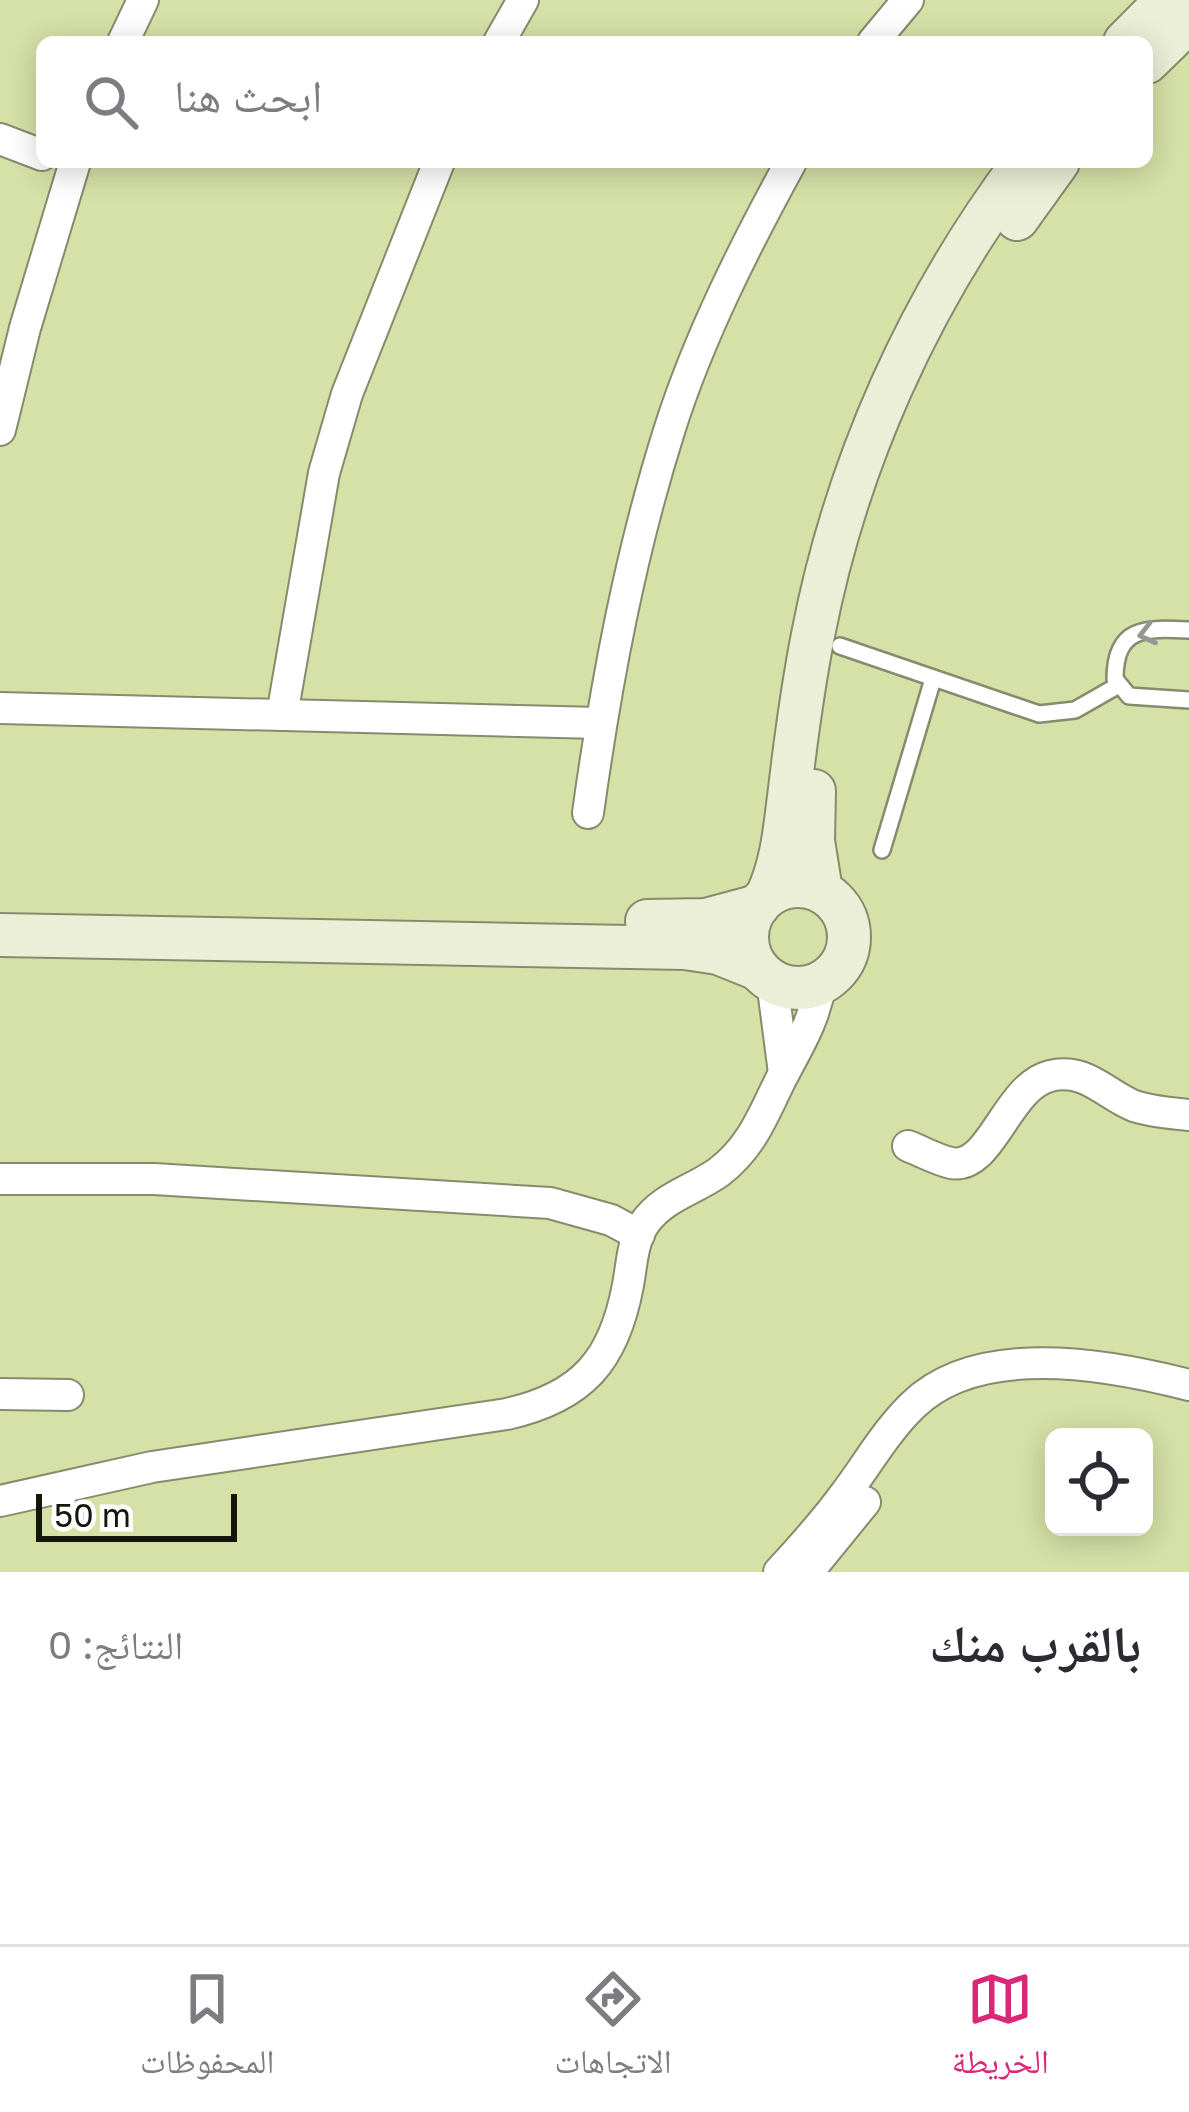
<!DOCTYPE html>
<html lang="ar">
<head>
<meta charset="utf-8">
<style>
  :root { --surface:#fff; --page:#f2f2f3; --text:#2b2b33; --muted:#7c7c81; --line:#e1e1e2; --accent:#db2777 }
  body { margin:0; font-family:"Golos Text","Noto Naskh Arabic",sans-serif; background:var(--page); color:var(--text); direction:rtl }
  .controls { position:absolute; right:36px; bottom:36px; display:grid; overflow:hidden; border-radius:18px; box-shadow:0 6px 30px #0003 }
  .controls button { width:108px; height:108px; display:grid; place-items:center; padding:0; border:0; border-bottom:3px solid var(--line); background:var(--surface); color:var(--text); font:60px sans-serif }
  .scale { position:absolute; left:36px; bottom:30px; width:201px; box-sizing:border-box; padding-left:12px; border:6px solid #14160a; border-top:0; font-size:33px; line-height:42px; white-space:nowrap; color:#14160a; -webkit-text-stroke:9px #fff; paint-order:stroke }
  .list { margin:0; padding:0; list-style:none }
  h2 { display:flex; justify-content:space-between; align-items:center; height:156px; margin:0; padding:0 48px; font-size:51px }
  h2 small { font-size:39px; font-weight:400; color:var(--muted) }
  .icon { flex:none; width:66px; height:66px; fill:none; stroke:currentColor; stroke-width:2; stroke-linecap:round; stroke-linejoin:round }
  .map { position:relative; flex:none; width:1189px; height:1572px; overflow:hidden; direction:ltr }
  .search { position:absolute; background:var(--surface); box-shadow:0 6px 30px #0003; left:36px; right:36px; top:36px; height:132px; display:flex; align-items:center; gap:30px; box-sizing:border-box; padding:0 42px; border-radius:18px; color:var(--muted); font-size:45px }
  .sheet { height:372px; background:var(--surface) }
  nav { display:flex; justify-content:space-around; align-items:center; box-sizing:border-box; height:168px; border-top:3px solid var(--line); background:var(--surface); font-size:33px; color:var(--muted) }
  nav a { display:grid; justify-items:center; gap:6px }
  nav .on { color:var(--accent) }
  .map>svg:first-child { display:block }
  .green { fill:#d6e1a7; fill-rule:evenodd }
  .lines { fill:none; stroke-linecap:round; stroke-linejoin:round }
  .lane-casing { stroke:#868b6d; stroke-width:20 }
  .street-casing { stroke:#868b6d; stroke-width:34 }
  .secondary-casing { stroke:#868b6d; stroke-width:46 }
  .lane { stroke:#fff; stroke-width:15 }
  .street { stroke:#fff; stroke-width:30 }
  .secondary { stroke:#ebefd7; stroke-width:42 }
  .oneway { stroke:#959691 }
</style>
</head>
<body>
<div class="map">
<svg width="1189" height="1572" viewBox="0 0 1189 1572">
  <rect width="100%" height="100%" fill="#f1f8d6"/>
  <path class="green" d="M 0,0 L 1189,0 L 1189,1572 L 0,1572 ZM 42,42 L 1147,42 L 1147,162 L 42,162 ZM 1054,1437 L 1144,1437 L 1144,1527 L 1054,1527 Z"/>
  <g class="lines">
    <g class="lane-casing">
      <g id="lane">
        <path d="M 1189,630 C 1146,628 1115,626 1115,679 L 1129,696 L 1189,700"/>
        <path d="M 840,646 L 1039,714 L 1075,710 L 1117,686"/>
        <path d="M 882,850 L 933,679"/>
      </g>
    </g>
    <g class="street-casing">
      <g id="street">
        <path d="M 123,42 L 143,0"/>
        <path d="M 499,42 L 523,0"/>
        <path d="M 873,42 L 908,0"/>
        <path d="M 0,139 L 42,155"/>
        <path d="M 0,430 L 25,328 L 75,162"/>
        <path d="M 0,708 L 600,723"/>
        <path d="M 282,715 L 324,473 L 347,394 L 439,162"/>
        <path d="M 588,813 C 606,683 630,554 670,428 C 699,337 745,246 791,162"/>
        <path d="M 772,981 L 784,1073"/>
        <path d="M 908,1146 C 921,1151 937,1160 951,1163 C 991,1171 1006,1087 1050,1076 C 1085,1067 1105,1094 1134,1106 C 1152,1112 1171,1113 1189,1115"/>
        <path d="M 0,1179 L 154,1179 L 550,1203 L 611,1220 L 639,1235"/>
        <path d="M 0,1394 L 68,1395"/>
        <path d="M 0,1501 L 152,1467 L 507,1414 C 582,1397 614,1361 628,1285 C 632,1264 632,1243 644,1224 C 662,1197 694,1190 719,1172 C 754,1145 764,1112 783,1075 C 800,1043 815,1019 821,982"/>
        <path d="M 779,1572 C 802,1547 825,1522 845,1494 C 867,1465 886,1431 913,1405 C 979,1341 1108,1364 1189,1385"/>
        <path d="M 808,1572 L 865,1502"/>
      </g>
    </g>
    <g class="secondary-casing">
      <g id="secondary">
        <path d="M 1125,42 L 1167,0"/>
        <path d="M 1147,62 L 1189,21"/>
        <path d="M 1017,219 L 1058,162"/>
        <path d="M 814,791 L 813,841 L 821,891"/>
        <circle cx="798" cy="937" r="51"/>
        <path d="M 767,896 C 783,861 785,827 790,789 C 796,738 803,686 813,635 C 846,464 919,301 1024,162"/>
        <path d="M 647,921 L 706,920 L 758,906"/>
        <path d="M 0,935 L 685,948 L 718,953 L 758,969"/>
      </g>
    </g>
    <use href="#lane" class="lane"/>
    <use href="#street" class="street"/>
    <use href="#secondary" class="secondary"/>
  </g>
  <defs><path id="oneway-chevron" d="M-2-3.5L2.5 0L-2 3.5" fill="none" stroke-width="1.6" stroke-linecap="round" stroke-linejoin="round" transform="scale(3)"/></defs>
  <use class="oneway" href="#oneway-chevron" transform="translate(1147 634) rotate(166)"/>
</svg>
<div class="controls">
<button><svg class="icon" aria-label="locate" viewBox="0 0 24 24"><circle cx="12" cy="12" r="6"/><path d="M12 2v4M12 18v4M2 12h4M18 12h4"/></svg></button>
</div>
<div class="scale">50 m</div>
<div class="search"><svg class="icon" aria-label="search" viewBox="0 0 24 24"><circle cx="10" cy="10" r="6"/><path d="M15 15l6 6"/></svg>ابحث هنا</div>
</div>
<section class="sheet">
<h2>بالقرب منك<small>النتائج: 0</small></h2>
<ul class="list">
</ul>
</section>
<nav>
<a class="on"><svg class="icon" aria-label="map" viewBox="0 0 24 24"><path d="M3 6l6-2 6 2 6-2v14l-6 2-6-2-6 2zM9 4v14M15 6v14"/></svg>الخريطة</a>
<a><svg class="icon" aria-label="directions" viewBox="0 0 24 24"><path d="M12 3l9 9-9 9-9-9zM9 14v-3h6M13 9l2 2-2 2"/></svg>الاتجاهات</a>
<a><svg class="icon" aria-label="saved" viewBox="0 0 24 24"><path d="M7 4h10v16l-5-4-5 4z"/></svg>المحفوظات</a>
</nav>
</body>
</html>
